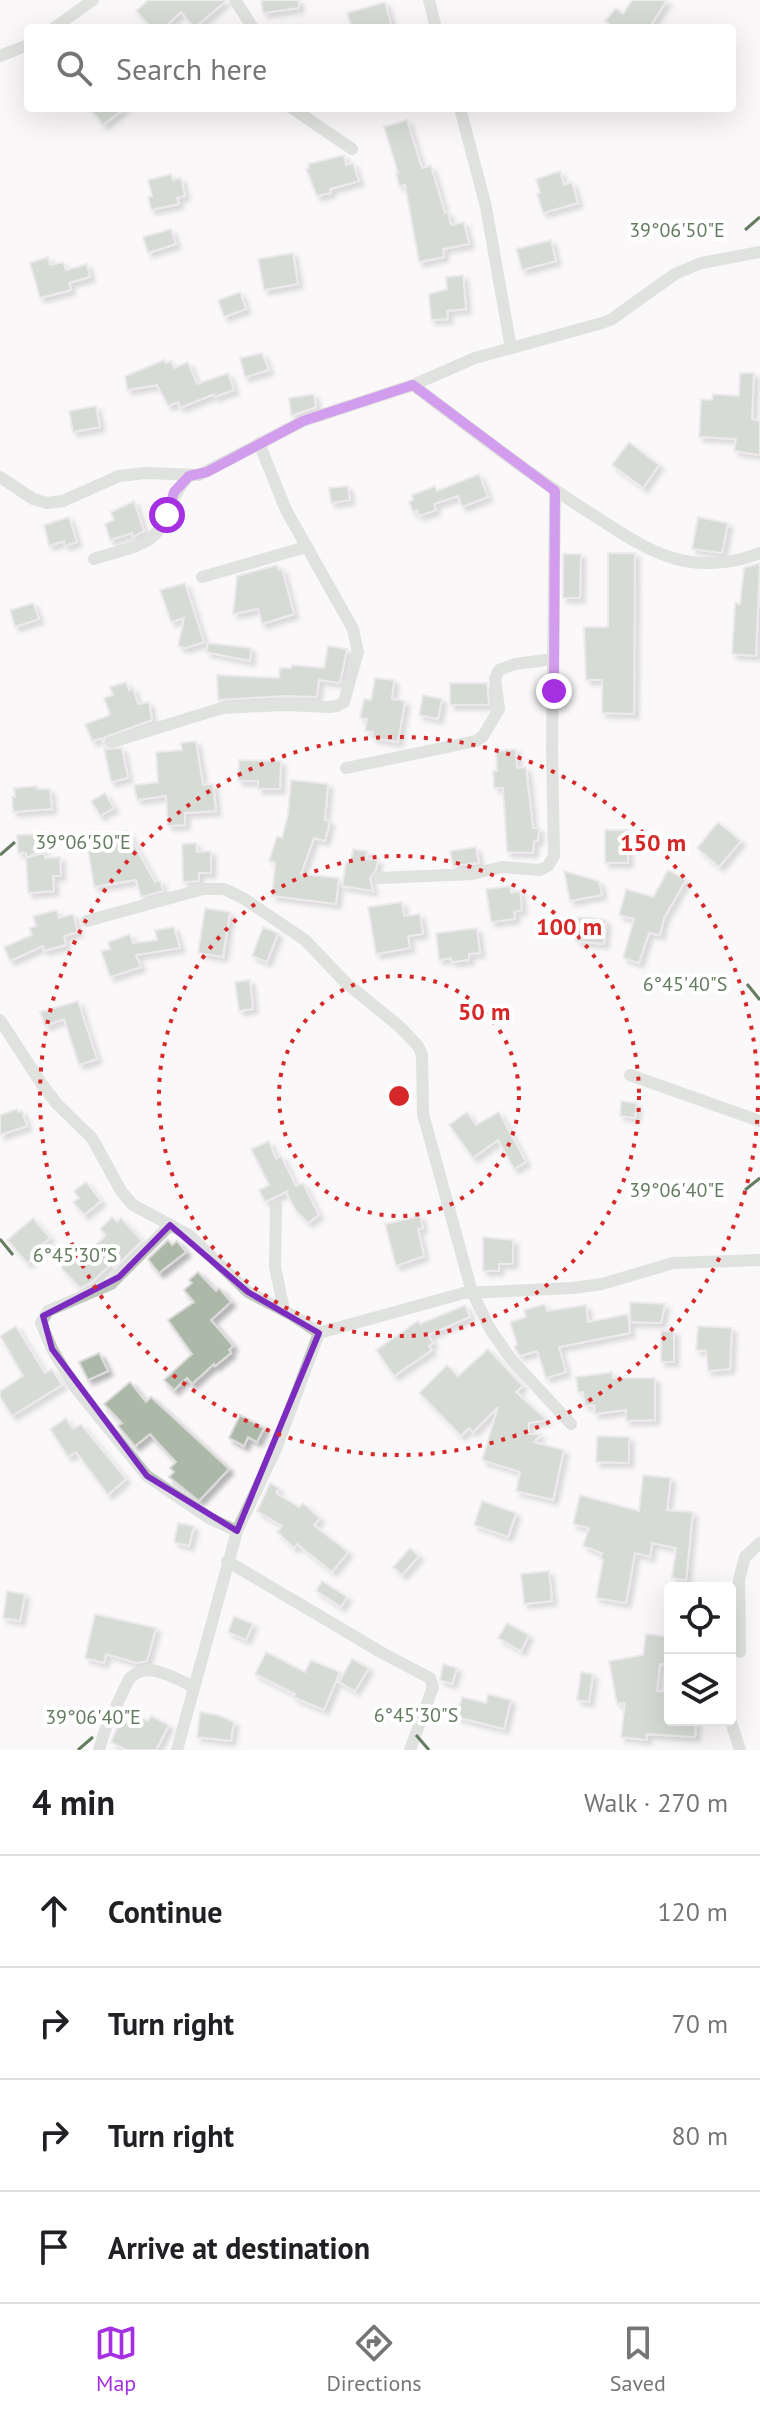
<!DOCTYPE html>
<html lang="en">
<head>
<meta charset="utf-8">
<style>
  :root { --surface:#fff; --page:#f2f2f2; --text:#202124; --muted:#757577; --line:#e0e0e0; --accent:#a530e1 }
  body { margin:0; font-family:"PT Sans",sans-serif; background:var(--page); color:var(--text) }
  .controls { position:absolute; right:24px; bottom:24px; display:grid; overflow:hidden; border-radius:8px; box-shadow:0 8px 32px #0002 }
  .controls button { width:72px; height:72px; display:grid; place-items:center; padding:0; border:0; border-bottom:2px solid var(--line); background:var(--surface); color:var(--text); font:40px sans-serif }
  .stop { position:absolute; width:24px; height:24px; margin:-18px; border:6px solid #a530e1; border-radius:50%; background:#fff }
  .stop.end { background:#a530e1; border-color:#fff; box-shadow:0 2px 8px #0008 }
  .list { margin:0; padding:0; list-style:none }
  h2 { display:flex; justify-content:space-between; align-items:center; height:104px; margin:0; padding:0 32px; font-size:34px }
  h2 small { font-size:26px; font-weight:400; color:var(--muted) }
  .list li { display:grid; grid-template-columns:52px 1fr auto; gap:24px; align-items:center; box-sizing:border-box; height:112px; padding:0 32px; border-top:2px solid var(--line) }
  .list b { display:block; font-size:30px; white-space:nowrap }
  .list em { font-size:26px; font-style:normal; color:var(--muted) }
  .icon { flex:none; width:44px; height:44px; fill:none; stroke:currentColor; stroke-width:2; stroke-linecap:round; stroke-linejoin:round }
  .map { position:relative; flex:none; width:760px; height:1750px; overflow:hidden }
  .search { position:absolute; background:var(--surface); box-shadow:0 8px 32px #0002; left:24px; right:24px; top:24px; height:88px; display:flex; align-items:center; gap:20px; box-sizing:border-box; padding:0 28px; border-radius:8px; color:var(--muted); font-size:30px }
  .sheet { height:552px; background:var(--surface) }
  nav { display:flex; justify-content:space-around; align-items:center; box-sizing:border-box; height:112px; border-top:2px solid var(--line); background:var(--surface); font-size:22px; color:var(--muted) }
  nav a { display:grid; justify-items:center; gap:4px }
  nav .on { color:var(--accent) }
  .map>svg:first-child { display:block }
  .building { fill:#acb9a9; stroke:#dcdadb; stroke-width:2; filter:url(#shadow) }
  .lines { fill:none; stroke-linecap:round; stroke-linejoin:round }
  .minor { stroke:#c0c8be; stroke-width:12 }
  .route { stroke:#a530e1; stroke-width:10 }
  .marked { fill:none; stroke:#7b2cbf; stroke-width:6; stroke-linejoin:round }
  .ticks { fill:none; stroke:#647c60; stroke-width:3 }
  .ring { fill:none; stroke:#d62828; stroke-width:4; stroke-dasharray:4 8 }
  .ticks-label { font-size:20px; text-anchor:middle; fill:#647c60; stroke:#fff; stroke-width:8; stroke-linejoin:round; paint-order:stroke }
  .centre { fill:#d62828; stroke:#fff; stroke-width:4 }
  .ring-label { font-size:24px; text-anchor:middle; font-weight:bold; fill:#d62828; stroke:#fff; stroke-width:8; stroke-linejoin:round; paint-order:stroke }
</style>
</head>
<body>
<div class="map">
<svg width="760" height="1750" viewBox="0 0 760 1750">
  <defs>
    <filter id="shadow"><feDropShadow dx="4.5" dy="4.5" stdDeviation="2" flood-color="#0004"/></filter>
  </defs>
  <rect width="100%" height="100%" fill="#faf8f9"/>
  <g class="building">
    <path d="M 148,0 L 226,0 L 226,1 L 194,28 L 181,12 L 164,28 L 151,28 L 136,11 Z"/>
    <path d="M 261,0 L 299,0 L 299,8 L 263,13 Z"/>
    <path d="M 632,0 L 667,0 L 649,28 L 614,28 L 605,21 L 616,8 L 623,14 Z"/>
    <path d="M 385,2 L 391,24 L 379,28 L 352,28 L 347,13 Z"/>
    <path d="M 90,108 L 125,108 L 103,125 Z"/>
    <path d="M 407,120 L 422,168 L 431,166 L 445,213 L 448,212 L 451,225 L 464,222 L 469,244 L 443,249 L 444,257 L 419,262 L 405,185 L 399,186 L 396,173 L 398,173 L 384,127 Z"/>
    <path d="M 344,155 L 346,165 L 353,163 L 359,181 L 330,189 L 331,193 L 317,196 L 306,169 L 309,168 L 308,164 Z"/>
    <path d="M 560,171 L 564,185 L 572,182 L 578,203 L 543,213 L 537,194 L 540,193 L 536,179 Z"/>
    <path d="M 171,174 L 173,180 L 181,178 L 185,196 L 177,198 L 179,204 L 151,210 L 148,197 L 152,196 L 148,180 Z"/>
    <path d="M 171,229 L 176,244 L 148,253 L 143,237 Z"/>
    <path d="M 551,240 L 556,261 L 522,270 L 516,249 Z"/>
    <path d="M 293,253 L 298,284 L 264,290 L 258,259 Z"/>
    <path d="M 48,257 L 50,265 L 63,262 L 66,270 L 87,264 L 90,277 L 69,283 L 71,290 L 40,298 L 30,263 Z"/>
    <path d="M 463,275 L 466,309 L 447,311 L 448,319 L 431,320 L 429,294 L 447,289 L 446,277 Z"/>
    <path d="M 240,292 L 246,309 L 224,317 L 218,300 Z"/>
    <path d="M 262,353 L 269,370 L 245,377 L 240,358 Z"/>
    <path d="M 164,360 L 166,363 L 171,361 L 174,368 L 188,362 L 197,384 L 228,373 L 234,390 L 215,397 L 214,394 L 180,408 L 178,402 L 168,406 L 157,385 L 127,390 L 125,376 Z"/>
    <path d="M 740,373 L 754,373 L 752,419 L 760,421 L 760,455 L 734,451 L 736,439 L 699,437 L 701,399 L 712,400 L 713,394 L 739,396 Z"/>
    <path d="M 314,394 L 316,407 L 291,416 L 289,398 Z"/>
    <path d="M 96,406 L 100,427 L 73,432 L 69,411 Z"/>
    <path d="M 629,442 L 659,465 L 643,488 L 612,465 Z"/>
    <path d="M 479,474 L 488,497 L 462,507 L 458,496 L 434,504 L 436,510 L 419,516 L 417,510 L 413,512 L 409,502 L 413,500 L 412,495 L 435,486 L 437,491 Z"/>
    <path d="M 348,486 L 350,500 L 331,503 L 329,488 Z"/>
    <path d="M 134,501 L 144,531 L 133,537 L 132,533 L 110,540 L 105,524 L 114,520 L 111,512 Z"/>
    <path d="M 69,517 L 77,542 L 65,546 L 64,541 L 49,546 L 44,525 Z"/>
    <path d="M 698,517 L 728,523 L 722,553 L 692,549 Z"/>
    <path d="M 608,553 L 635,553 L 634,714 L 602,713 L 602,680 L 586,680 L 584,627 L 608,627 Z"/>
    <path d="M 563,554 L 581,554 L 580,598 L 563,598 Z"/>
    <path d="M 760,563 L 756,656 L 732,654 L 735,603 L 740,604 L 744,568 Z"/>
    <path d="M 277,565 L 279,570 L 282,569 L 294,614 L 262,624 L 258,609 L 233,614 L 237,576 Z"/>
    <path d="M 185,583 L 204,642 L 186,648 L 178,646 L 184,618 L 171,622 L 160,590 Z"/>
    <path d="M 33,603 L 39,619 L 15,627 L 10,610 Z"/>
    <path d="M 208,643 L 251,648 L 250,661 L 206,652 Z"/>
    <path d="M 328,646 L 347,649 L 341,678 L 340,683 L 319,680 L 317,697 L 284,696 L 218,700 L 217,675 L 279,678 L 280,668 L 291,668 L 292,665 L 324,668 Z"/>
    <path d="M 375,678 L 394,680 L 392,699 L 405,701 L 398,742 L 372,738 L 373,732 L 365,731 L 367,719 L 360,718 L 364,699 L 371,700 Z"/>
    <path d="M 126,682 L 129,690 L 133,688 L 138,704 L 149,702 L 152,720 L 105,737 L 103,744 L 107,749 L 122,748 L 128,778 L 111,782 L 102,738 L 92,741 L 85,724 L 110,715 L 104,698 L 113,695 L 110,687 Z"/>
    <path d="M 450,683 L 487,683 L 489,705 L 450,705 Z"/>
    <path d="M 423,695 L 442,699 L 438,719 L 419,715 Z"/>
    <path d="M 196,741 L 203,785 L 213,784 L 216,811 L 185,813 L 185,825 L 168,826 L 166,796 L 137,800 L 134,785 L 158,782 L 156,752 L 182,750 L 181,743 Z"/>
    <path d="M 516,749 L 517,768 L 526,767 L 533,828 L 539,828 L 538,841 L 534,841 L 533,853 L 507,852 L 503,788 L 494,788 L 493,771 L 497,771 L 496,751 Z"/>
    <path d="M 239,760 L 281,761 L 280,789 L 258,789 L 258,781 L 238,781 Z"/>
    <path d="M 291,780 L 328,784 L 325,820 L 330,821 L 325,841 L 314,838 L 301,874 L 339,878 L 336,904 L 272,896 L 275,863 L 269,861 L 277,836 L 282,838 L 288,814 Z"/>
    <path d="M 37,786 L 37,789 L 50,789 L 52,809 L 13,812 L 12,797 L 15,797 L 14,788 Z"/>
    <path d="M 105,793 L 114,808 L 100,816 L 91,801 Z"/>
    <path d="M 718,822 L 741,841 L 719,867 L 697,848 Z"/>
    <rect x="605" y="830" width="23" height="33"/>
    <path d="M 127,831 L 155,882 L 160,880 L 163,891 L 141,897 L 136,880 L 94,887 L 87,842 Z"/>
    <path d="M 44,834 L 44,848 L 26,858 L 26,853 L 18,853 L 17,835 Z"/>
    <path d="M 196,843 L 197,852 L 211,851 L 211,873 L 199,873 L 199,881 L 183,882 L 182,844 Z"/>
    <path d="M 476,847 L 479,863 L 453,866 L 450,851 Z"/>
    <path d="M 353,849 L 367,851 L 366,859 L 378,860 L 376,870 L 370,878 L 373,891 L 342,886 L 346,862 L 351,862 Z"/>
    <path d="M 44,853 L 45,858 L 60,857 L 61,876 L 53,876 L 54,891 L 28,893 L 26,858 Z"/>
    <path d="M 668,870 L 686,880 L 664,918 L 660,935 L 649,933 L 639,963 L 623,958 L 634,919 L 619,915 L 626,889 L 653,897 Z"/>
    <path d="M 564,871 L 599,881 L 602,895 L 570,901 Z"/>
    <path d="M 510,886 L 511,893 L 520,891 L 522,910 L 514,912 L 515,919 L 491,922 L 486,889 Z"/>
    <path d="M 402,902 L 404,916 L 420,914 L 423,934 L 408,936 L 410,948 L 376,954 L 368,907 Z"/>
    <path d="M 205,908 L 230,912 L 223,957 L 198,953 Z"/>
    <path d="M 57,910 L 59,918 L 73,914 L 78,932 L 64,936 L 66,945 L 44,951 L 43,946 L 10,961 L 4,947 L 32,935 L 29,928 L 36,926 L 33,916 Z"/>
    <path d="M 578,917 L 606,920 L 604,944 L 576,941 Z"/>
    <path d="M 174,927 L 180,948 L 136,955 L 141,967 L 110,977 L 101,951 L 110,949 L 108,942 L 130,934 L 133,943 L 157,940 L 155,930 Z"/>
    <path d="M 263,927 L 278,933 L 267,962 L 252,956 Z"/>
    <path d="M 477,928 L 480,953 L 469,954 L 469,960 L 452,962 L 451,958 L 439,960 L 436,933 Z"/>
    <path d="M 250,980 L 253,1009 L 239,1011 L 235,982 Z"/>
    <path d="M 78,1001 L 97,1059 L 79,1065 L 64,1019 L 45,1026 L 40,1012 Z"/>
    <path d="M 621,1101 L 637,1103 L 635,1118 L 620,1116 Z"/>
    <path d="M 17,1109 L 18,1112 L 22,1111 L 27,1126 L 0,1135 L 0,1115 Z"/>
    <path d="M 467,1112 L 476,1125 L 499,1112 L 526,1162 L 514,1169 L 498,1140 L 473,1158 L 449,1125 Z"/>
    <path d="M 269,1141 L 276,1159 L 281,1156 L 296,1186 L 303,1183 L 319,1215 L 308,1223 L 296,1211 L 286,1192 L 288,1191 L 265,1202 L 259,1190 L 269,1185 L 251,1149 Z"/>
    <path d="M 86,1182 L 101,1201 L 84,1215 L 73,1202 L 79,1198 L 74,1191 Z"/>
    <path d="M 420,1216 L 423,1228 L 418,1229 L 424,1256 L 396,1266 L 385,1224 Z"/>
    <path d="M 112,1217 L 117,1222 L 121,1218 L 142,1241 L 115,1268 L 111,1264 L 91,1283 L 80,1288 L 62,1269 L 62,1264 L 79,1248 L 85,1255 L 106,1235 L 100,1229 Z"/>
    <path d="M 33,1218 L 50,1238 L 35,1251 L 38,1254 L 27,1263 L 7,1240 Z"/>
    <path d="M 483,1237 L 513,1240 L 513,1264 L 499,1264 L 499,1271 L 483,1271 Z"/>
    <path d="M 168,1240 L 172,1245 L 177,1241 L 186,1252 L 159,1273 L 148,1259 Z"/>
    <path d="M 198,1272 L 216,1291 L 219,1288 L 231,1302 L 211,1320 L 233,1346 L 229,1350 L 231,1353 L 215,1366 L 214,1364 L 192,1384 L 187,1378 L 174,1390 L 164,1380 L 192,1354 L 168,1320 L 194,1302 L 184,1290 L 192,1283 L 189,1280 Z"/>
    <path d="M 630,1302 L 665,1304 L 661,1323 L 630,1322 Z"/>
    <path d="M 545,1304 L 547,1311 L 586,1305 L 588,1322 L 628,1314 L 630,1333 L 559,1347 L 566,1372 L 546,1378 L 537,1351 L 520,1356 L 514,1347 L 517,1344 L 510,1322 L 526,1317 L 524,1310 Z"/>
    <path d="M 465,1305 L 470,1317 L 428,1335 L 433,1343 L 429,1346 L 432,1350 L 394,1376 L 376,1350 L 418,1321 L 420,1324 Z"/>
    <path d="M 16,1326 L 45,1373 L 52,1369 L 62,1385 L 12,1416 L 0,1397 L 0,1391 L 23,1376 L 0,1336 Z"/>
    <path d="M 698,1326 L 732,1328 L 730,1369 L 708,1371 L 706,1351 L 696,1350 Z"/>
    <rect x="661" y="1331" width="13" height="31"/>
    <path d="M 488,1349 L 523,1386 L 516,1392 L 547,1420 L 529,1423 L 529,1434 L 541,1434 L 534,1442 L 564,1450 L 553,1500 L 516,1491 L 520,1472 L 482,1460 L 498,1407 L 473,1432 L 469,1428 L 461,1436 L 419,1393 L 447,1365 L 458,1376 Z"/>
    <path d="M 99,1353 L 108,1371 L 88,1380 L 79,1362 Z"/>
    <path d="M 612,1372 L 613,1378 L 655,1378 L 655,1420 L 626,1421 L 626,1410 L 595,1414 L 594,1405 L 585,1406 L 583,1392 L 578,1393 L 576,1377 Z"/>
    <path d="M 130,1382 L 146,1402 L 151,1397 L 229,1469 L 199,1501 L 169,1477 L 174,1472 L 170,1468 L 176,1462 L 150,1434 L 135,1446 L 118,1426 L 122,1423 L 104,1404 Z"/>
    <path d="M 240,1415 L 264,1428 L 257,1442 L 248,1437 L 244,1446 L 229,1438 Z"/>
    <path d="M 66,1418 L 73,1429 L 81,1424 L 126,1479 L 108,1495 L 76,1452 L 68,1457 L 50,1429 Z"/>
    <path d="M 597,1436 L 629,1437 L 629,1463 L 596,1462 Z"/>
    <path d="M 643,1475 L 671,1478 L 667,1510 L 693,1512 L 686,1580 L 672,1578 L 676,1548 L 652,1543 L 650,1557 L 635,1553 L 626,1603 L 596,1598 L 603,1560 L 600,1559 L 602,1553 L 583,1546 L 589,1528 L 573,1524 L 580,1495 L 639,1511 Z"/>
    <path d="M 270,1483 L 279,1488 L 276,1493 L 299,1507 L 303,1503 L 320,1518 L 314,1525 L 348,1552 L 332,1572 L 297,1544 L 294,1548 L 277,1532 L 282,1526 L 257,1511 Z"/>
    <path d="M 482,1501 L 516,1513 L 508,1537 L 474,1525 Z"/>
    <path d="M 178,1523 L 194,1526 L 189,1546 L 174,1542 Z"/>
    <path d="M 410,1548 L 419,1556 L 402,1575 L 393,1567 Z"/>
    <path d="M 549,1571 L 552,1601 L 524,1604 L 521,1574 Z"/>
    <path d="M 322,1581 L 347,1597 L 341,1607 L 316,1591 Z"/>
    <path d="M 7,1591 L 25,1594 L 20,1621 L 3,1618 Z"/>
    <path d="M 95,1614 L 156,1628 L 147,1661 L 137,1663 L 106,1654 L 104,1663 L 85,1658 Z"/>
    <path d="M 234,1616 L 253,1624 L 246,1640 L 228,1632 Z"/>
    <path d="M 507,1623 L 529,1635 L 521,1651 L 498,1638 Z"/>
    <path d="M 646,1634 L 670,1637 L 670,1665 L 660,1664 L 657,1691 L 670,1692 L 670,1720 L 696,1720 L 695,1737 L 647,1734 L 647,1740 L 621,1737 L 625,1703 L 617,1704 L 609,1661 L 643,1655 Z"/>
    <path d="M 266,1652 L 305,1672 L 311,1660 L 340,1672 L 324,1710 L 293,1697 L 295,1694 L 255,1674 Z"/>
    <path d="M 352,1659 L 369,1668 L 355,1691 L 339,1682 Z"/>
    <path d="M 443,1664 L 457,1668 L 452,1684 L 440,1680 Z"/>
    <path d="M 581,1672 L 593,1674 L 589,1702 L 577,1700 Z"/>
    <path d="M 488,1694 L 511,1700 L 504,1729 L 456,1717 L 462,1697 L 486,1703 Z"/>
    <path d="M 200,1712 L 218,1715 L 234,1722 L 231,1741 L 197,1737 Z"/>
    <path d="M 133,1713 L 148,1721 L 151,1716 L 169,1725 L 156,1750 L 126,1750 L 111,1742 L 120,1720 L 127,1724 Z"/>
  </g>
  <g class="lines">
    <g class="minor">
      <path d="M 235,0 L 253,28"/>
      <path d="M 429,0 L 436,28"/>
      <path d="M 54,28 L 93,0"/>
      <path d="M 0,56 L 28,45"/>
      <path d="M 292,108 L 352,149"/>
      <path d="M 460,108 L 486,207 L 511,348"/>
      <path d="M 413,385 C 471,429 529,474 590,513 C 616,529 641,548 670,557 C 699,567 732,564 760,553"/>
      <path d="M 0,477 L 33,499 L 47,503 L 63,501 L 119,476 L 145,473 L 199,475 L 303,421 L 413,385 L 475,358 L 602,323 L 612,319 L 675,274 L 701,263 L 760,252"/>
      <path d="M 94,559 C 113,552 145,548 158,531 C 173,512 170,495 189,476"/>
      <path d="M 202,577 L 306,547"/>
      <path d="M 112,742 L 222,708 L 284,705 L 328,707 L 337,706 L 344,702 L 358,652 L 353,629 L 286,510 L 259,443"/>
      <path d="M 346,768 L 476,741 L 483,736 L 499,709 L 495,678 L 499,670 L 515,664 L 553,659"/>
      <path d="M 379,878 L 472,874 L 502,867 L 540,870 L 548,866 L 554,856 L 552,750 L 555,491"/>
      <path d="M 87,921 L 203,889 L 224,889 L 243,898 L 305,940 L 346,983 L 399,1026 L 418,1046 L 422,1055 L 423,1114 L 472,1292 L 490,1329 L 511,1359 L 571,1424"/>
      <path d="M 0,1020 L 41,1083 L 57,1104 L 92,1138 L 121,1191 L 133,1205 L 189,1235 L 248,1292 L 292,1315 L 319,1333 L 464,1293 L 573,1288 L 602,1284 L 673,1263 L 760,1260"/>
      <path d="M 630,1075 L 760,1121"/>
      <path d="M 276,1206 L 275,1267 L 284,1310"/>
      <path d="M 170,1225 L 111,1284 L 48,1311 L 41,1323 L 52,1349 L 74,1386 L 147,1476 L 209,1518 L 237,1531 L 177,1750"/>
      <path d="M 237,1531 L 276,1449 L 319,1333"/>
      <path d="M 227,1561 L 384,1654 L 430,1678 L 433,1687 L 410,1750"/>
      <path d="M 740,1652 L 739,1580 L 745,1557 L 760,1543"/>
      <path d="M 730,1719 L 740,1750"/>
      <path d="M 99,1750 L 105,1730 L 129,1679 C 147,1659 172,1678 193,1686"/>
    </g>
  </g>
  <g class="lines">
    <path class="route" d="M 167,515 L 174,492 L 189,476 L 207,472 L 303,421 L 413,385 L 555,491 L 554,691"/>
  </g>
  <path d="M0 0H760V1750H0ZM 170,1225 L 248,1292 L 319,1333 L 237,1531 L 147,1476 L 52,1349 L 43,1316 L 119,1277 Z" fill="#faf8f9" fill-opacity=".55" fill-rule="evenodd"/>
  <path class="marked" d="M 170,1225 L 248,1292 L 319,1333 L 237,1531 L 147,1476 L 52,1349 L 43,1316 L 119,1277 Z"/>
  <path class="ticks" d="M 745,230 L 760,217M 0,855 L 15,842M 747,984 L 760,1000M 745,1190 L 760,1178M 0,1239 L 13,1255M 416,1735 L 429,1750M 78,1750 L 93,1737"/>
  <g class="ring">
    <circle cx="399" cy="1096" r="120"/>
    <circle cx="399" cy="1096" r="240"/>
    <circle cx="399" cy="1096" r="359"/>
  </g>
  <g class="ticks-label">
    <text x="677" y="237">39°06'50"E</text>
    <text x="83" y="849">39°06'50"E</text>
    <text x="685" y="991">6°45'40"S</text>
    <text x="677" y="1197">39°06'40"E</text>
    <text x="75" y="1262">6°45'30"S</text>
    <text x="416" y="1722">6°45'30"S</text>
    <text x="93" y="1724">39°06'40"E</text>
  </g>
  <circle cx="399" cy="1096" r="12" class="centre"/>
  <g class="ring-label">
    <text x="653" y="851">150 m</text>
    <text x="569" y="935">100 m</text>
    <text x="484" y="1020">50 m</text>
  </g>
</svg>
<div class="controls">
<button><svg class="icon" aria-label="locate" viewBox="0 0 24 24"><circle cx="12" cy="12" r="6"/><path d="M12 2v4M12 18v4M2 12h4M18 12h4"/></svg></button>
<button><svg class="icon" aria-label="layers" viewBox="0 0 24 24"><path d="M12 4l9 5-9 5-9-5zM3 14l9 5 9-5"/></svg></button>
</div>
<div class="stop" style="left:167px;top:515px"></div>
<div class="stop end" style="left:554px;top:691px"></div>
<div class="search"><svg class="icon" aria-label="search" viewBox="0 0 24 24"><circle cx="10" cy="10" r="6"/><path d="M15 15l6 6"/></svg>Search here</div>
</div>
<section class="sheet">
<h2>4 min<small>Walk · 270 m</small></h2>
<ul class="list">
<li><svg class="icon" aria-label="ahead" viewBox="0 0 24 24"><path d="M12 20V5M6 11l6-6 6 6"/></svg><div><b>Continue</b></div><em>120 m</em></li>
<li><svg class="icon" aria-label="right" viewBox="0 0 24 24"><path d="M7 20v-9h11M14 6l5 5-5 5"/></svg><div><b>Turn right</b></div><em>70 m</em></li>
<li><svg class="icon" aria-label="right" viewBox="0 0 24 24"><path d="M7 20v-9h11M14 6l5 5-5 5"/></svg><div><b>Turn right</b></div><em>80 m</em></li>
<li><svg class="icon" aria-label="arrive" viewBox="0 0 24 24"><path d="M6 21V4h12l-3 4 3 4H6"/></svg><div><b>Arrive at destination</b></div></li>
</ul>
</section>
<nav>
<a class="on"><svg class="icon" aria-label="map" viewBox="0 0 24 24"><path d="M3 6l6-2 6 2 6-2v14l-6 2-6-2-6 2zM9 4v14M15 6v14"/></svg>Map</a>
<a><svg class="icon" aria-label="directions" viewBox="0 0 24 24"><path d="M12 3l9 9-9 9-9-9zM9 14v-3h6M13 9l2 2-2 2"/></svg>Directions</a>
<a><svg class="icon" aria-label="saved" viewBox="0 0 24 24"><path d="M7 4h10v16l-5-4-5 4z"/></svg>Saved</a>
</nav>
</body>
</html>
